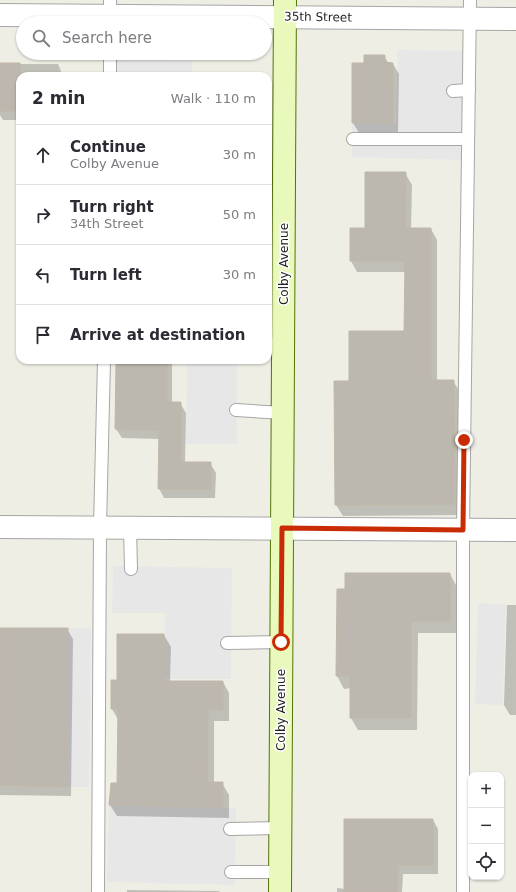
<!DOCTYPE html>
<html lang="en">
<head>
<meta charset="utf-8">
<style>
  :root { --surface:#fff; --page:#f7f7f7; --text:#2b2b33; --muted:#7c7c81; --line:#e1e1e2 }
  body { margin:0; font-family:"DejaVu Sans",sans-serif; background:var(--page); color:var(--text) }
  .controls { position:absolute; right:12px; bottom:12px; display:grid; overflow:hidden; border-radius:8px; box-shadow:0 1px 3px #0004 }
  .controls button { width:36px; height:36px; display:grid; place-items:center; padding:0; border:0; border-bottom:1px solid var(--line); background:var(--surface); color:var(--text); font:20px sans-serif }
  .stop { position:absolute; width:12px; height:12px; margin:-9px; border:3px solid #c92c05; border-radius:50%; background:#fff }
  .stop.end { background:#c92c05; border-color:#fff; box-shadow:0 1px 4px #0008 }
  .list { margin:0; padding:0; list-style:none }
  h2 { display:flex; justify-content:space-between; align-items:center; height:52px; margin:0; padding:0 16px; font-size:17px }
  h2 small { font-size:13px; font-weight:400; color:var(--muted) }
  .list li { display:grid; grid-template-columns:26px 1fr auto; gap:12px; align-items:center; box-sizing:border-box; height:60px; padding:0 16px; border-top:1px solid var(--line) }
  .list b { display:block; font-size:15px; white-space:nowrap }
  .list p { margin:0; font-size:13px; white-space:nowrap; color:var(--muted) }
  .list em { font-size:13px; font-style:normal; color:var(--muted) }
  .icon { flex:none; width:22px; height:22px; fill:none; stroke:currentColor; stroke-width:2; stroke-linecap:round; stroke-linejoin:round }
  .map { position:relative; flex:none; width:516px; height:892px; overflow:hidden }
  .search { position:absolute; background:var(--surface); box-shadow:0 1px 3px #0004; left:16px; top:16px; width:256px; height:44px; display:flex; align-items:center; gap:10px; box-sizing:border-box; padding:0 14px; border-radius:22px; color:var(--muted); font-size:15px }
  .panel { position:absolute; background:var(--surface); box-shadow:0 1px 3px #0004; left:16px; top:72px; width:256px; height:292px; border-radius:12px }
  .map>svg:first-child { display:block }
  .parking { fill:#e7e7e7 }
  .shadow { fill:#0003 }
  .building { fill:#bcb7af; stroke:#c1b8a8 }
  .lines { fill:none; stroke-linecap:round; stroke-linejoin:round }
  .service-casing { stroke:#a6a6a6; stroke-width:14 }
  .minor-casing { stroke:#a6a6a6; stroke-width:24 }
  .tertiary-casing { stroke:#a6a6a6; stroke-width:24 }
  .secondary-casing { stroke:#537407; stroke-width:24 }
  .service { stroke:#fff; stroke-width:12 }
  .minor { stroke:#fff; stroke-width:22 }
  .tertiary { stroke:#fff; stroke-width:22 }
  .secondary { stroke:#e9f8bb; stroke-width:22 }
  .route { stroke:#c92c05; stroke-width:5 }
  .labels { text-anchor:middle; stroke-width:3; stroke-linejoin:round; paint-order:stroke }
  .street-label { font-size:12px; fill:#1f1f1f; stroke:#fff }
</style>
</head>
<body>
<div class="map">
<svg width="516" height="892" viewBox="0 0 516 892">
  <rect width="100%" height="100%" fill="#efeee5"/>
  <g class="parking">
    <path d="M 398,50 L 464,51 L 463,160 L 352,157 L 352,123 L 396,124 Z"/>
    <path d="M 117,60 L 192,61 L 192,76 L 116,76 Z"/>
    <path d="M 187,360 L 237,360 L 237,444 L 186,444 Z"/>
    <path d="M 113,566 L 232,568 L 231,679 L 164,679 L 165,613 L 112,613 Z"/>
    <path d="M 478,603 L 506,604 L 503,705 L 475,704 Z"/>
    <path d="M 68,628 L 91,628 L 89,787 L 66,787 Z"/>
    <path d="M 109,805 L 236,808 L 235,885 L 107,882 Z"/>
  </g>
  <g class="shadow">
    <path d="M 384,56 L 389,64 L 393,64 L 399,74 L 398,133 L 359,133 L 353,123 L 365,64 Z"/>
    <path d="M 0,64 L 58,64 L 63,76 L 20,76 L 20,120 L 3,120 L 0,115 Z"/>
    <path d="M 405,173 L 412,185 L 411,229 L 431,229 L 437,240 L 437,381 L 453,381 L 460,392 L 461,515 L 343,516 L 336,505 L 350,382 L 405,332 L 406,272 L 357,272 L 351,261 L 351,229 L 366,229 Z"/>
    <path d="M 117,360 L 172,360 L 172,403 L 180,403 L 186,413 L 185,463 L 210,463 L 216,473 L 215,498 L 164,498 L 159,488 L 160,439 L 122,438 L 116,429 Z"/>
    <path d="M 450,574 L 457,587 L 457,633 L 418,633 L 417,730 L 358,730 L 351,718 L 351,688 L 344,689 L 337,676 L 338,590 Z"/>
    <path d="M 507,605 L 516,605 L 516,715 L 510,715 L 504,705 Z"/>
    <path d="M 0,629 L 67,629 L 73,639 L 71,796 L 0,795 Z"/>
    <path d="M 164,635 L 171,647 L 170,682 L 223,682 L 229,693 L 229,721 L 214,721 L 214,783 L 222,783 L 229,795 L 229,818 L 117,816 L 110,805 L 118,784 L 119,721 L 112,709 L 118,681 Z"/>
    <path d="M 433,820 L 438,829 L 438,874 L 403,874 L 402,892 L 337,892 L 337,888 L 345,889 Z"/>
    <path d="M 127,890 L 219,891 L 220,892 L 127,892 Z"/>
  </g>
  <g class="building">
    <path d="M 364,55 L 385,55 L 385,62 L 393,63 L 393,123 L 352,123 L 352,63 L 364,63 Z"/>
    <rect x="0" y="63" width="20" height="48"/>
    <path d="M 365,172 L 406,172 L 405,228 L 431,228 L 431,380 L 454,380 L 455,504 L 335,505 L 334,381 L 349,381 L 349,331 L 404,331 L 405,261 L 350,261 L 350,228 L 365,228 Z"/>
    <path d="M 116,360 L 167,360 L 167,402 L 181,402 L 181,462 L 211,462 L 211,489 L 158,489 L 159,430 L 115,429 Z"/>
    <path d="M 345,573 L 450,573 L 450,621 L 411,621 L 411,718 L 350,718 L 350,676 L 336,676 L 337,589 L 345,589 Z"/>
    <path d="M 0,628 L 68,628 L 66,787 L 0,785 Z"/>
    <path d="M 117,634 L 164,634 L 164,681 L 223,681 L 223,710 L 208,709 L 207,782 L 223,782 L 223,807 L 109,805 L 111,783 L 117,783 L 118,709 L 111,709 L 111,680 L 117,680 Z"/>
    <path d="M 344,819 L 433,819 L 433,865 L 398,865 L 397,892 L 344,892 Z"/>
  </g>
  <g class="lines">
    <g class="service-casing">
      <g id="service">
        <path d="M 110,0 L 110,20"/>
        <path d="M 110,53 L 110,76"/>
        <path d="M 453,91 L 469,90"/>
        <path d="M 353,139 L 468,139"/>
        <path d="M 268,344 L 283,344"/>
        <path d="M 236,410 L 283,413"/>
        <path d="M 130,528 L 131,569"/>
        <path d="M 227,643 L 281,642"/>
        <path d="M 230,829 L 280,828"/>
        <path d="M 231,872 L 280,872"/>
        <path d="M 98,892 L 100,527 L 104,360"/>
        <path d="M 463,892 L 463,530 L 470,0"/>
      </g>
    </g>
    <g class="minor-casing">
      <path id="minor" d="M 0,527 L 516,530"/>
    </g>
    <g class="tertiary-casing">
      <path id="tertiary" d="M 0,15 L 516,19"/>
    </g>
    <g class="secondary-casing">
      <path id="secondary" d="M 280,892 L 285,0"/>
    </g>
    <use href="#service" class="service"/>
    <use href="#minor" class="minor"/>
    <use href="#tertiary" class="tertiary"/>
    <use href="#secondary" class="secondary"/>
  </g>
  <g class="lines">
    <path class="route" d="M 281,642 L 282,528 L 463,530 L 464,440"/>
  </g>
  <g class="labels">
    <g class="street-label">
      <text transform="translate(318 17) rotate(1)" y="4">35th Street</text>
      <text transform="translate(284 264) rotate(-90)" y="4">Colby Avenue</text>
      <text transform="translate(281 710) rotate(-90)" y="4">Colby Avenue</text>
    </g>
  </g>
</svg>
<div class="controls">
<button>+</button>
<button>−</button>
<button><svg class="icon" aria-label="locate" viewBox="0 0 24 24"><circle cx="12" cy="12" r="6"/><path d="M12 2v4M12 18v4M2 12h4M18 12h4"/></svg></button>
</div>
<div class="stop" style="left:281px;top:642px"></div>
<div class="stop end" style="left:464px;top:440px"></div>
<div class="search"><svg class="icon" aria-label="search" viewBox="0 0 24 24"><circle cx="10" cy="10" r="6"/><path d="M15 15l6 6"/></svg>Search here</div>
<section class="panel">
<h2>2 min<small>Walk · 110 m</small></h2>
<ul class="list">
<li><svg class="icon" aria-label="ahead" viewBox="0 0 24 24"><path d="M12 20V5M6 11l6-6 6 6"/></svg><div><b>Continue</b><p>Colby Avenue</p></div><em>30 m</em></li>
<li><svg class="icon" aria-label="right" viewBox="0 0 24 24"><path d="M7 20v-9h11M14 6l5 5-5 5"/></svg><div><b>Turn right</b><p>34th Street</p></div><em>50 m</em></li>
<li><svg class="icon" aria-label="left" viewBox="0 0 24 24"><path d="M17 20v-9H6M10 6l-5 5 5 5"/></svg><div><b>Turn left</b></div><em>30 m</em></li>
<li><svg class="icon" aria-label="arrive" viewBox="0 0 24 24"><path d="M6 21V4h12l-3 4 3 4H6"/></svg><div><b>Arrive at destination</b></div></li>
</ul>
</section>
</div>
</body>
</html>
